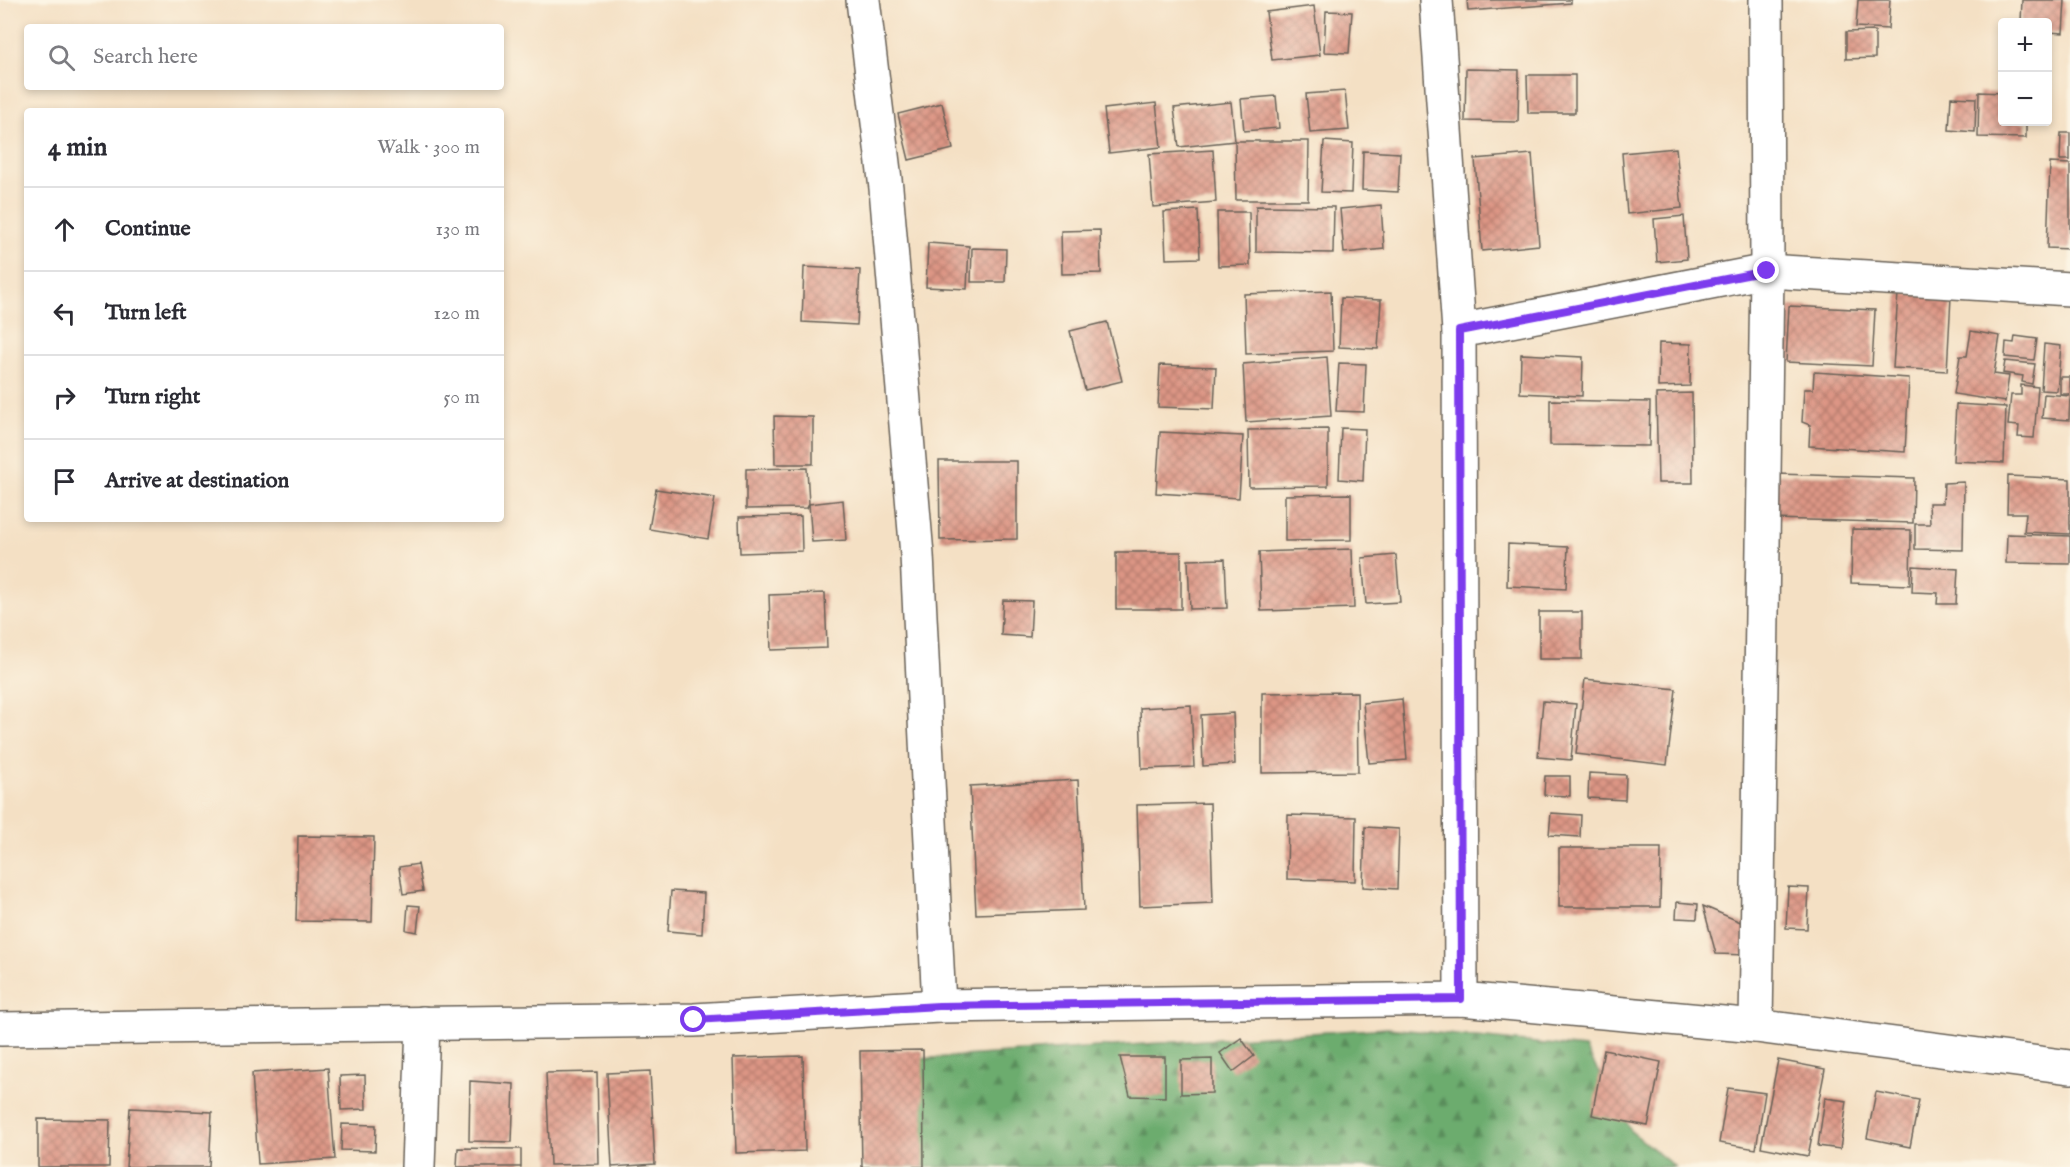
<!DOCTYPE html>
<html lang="en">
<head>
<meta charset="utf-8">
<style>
  :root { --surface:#fff; --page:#f7f7f7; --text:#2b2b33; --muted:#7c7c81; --line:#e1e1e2 }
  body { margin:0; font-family:"IM FELL English",serif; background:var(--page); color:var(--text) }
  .controls { position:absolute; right:18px; top:18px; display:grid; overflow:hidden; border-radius:6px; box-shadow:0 3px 9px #0003 }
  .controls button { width:54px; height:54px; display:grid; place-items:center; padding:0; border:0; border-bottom:2px solid var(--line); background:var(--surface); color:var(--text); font:30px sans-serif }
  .stop { position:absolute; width:18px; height:18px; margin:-14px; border:4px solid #7c3aed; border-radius:50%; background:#fff }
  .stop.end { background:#7c3aed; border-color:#fff; box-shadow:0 2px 6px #0008 }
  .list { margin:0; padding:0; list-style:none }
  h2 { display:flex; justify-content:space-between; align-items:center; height:78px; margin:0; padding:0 24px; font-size:26px }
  h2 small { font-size:20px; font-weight:400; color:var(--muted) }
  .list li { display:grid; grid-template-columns:39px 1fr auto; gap:18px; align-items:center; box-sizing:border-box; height:84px; padding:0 24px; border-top:2px solid var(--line) }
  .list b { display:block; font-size:22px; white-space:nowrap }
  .list em { font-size:20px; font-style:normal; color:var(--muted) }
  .icon { flex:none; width:33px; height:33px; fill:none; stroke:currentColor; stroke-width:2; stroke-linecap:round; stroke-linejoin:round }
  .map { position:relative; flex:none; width:2070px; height:1167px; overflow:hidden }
  .search { position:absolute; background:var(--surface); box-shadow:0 3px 9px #0003; left:24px; top:24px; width:480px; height:66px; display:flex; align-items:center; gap:15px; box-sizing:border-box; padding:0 21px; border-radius:6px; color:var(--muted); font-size:22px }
  .panel { position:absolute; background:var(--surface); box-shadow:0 3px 9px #0003; left:24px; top:108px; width:480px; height:414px; border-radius:6px }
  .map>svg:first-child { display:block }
  .forest { fill:url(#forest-firs); stroke:#446445; stroke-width:1.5 }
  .building { fill:url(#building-cross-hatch) }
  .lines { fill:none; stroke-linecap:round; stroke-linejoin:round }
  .minor-casing { stroke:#686157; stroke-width:36 }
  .secondary-casing { stroke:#686157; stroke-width:36 }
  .minor { stroke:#fff; stroke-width:33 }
  .secondary { stroke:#fff; stroke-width:33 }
  .route { stroke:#7c3aed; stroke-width:8 }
</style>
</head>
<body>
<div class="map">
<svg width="2070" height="1167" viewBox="0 0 2070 1167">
  <defs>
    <pattern id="forest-firs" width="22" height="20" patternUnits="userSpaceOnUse" patternTransform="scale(1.5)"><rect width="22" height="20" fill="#6cac6e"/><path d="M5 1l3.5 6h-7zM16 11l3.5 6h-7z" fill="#588b5a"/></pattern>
    <pattern id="building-cross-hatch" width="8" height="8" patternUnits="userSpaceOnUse" patternTransform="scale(1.5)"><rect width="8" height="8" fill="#dd9685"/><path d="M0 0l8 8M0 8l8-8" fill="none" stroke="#b27a6c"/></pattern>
  </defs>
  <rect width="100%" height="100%" fill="#fcf5e5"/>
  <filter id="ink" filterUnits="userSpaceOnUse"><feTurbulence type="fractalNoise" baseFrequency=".0167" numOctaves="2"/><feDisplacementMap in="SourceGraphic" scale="12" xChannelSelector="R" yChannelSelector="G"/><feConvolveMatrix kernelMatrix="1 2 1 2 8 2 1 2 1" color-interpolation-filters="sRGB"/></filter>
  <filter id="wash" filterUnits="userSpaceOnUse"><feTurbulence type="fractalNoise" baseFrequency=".008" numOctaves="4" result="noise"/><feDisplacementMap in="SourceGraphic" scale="24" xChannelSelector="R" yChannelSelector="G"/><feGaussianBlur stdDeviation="1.35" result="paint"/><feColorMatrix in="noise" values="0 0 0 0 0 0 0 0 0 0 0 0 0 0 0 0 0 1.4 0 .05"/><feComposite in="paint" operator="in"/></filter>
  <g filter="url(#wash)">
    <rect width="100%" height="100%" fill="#f4e0c4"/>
    <path class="forest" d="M 1388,1028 L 1585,1048 L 1632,1132 L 1675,1167 L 865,1167 L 870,1062 Z"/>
    <g id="blocks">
      <g class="building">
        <path d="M 1467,0 L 1571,0 L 1571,3 L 1468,11 Z"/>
        <path d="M 1858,0 L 1890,0 L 1888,29 L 1856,27 Z"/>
        <path d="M 2022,0 L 2065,0 L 2063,33 L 2048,32 L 2048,22 L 2021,22 Z"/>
        <path d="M 1314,6 L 1320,55 L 1272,60 L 1266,12 Z"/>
        <path d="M 1326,11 L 1352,12 L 1349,53 L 1324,52 Z"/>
        <path d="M 1875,31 L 1875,58 L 1846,59 L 1846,32 Z"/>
        <path d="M 1466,69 L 1519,70 L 1518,122 L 1465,121 Z"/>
        <path d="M 1527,75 L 1575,75 L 1575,113 L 1528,113 Z"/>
        <path d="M 1345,91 L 1349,130 L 1310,133 L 1306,94 Z"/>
        <path d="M 1979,92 L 2002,93 L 2002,122 L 2026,122 L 2026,138 L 1978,137 Z"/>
        <path d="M 1276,96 L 1279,128 L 1244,131 L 1241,99 Z"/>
        <path d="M 1951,97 L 1976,98 L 1975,132 L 1949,130 Z"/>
        <path d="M 1231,102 L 1235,141 L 1179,147 L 1174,108 Z"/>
        <path d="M 942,103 L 953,149 L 909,160 L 898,114 Z"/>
        <path d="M 1156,103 L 1161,147 L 1109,153 L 1104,109 Z"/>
        <path d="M 2061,133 L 2070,133 L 2070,160 L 2060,160 Z"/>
        <path d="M 1235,141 L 1309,141 L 1308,200 L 1236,200 Z"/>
        <path d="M 1324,141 L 1353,143 L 1351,193 L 1321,192 Z"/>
        <path d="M 1676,148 L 1682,208 L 1627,214 L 1622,153 Z"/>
        <path d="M 1213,150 L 1216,202 L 1153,207 L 1149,154 Z"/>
        <path d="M 1363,151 L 1400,153 L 1398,192 L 1362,190 Z"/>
        <path d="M 1532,154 L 1539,245 L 1482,251 L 1475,159 Z"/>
        <path d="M 2050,163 L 2070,164 L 2070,249 L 2047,248 Z"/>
        <path d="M 1381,205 L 1384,249 L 1344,253 L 1340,209 Z"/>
        <path d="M 1256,206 L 1334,207 L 1333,253 L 1256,252 Z"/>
        <path d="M 1198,210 L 1200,258 L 1166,259 L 1164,212 Z"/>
        <path d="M 1217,212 L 1249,212 L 1250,265 L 1218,266 Z"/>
        <path d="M 1684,216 L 1687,259 L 1657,262 L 1654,219 Z"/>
        <path d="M 1100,230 L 1101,273 L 1062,274 L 1061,231 Z"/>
        <path d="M 928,243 L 969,246 L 967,289 L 926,287 Z"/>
        <path d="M 972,248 L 1006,249 L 1005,282 L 971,282 Z"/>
        <path d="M 804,267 L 860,270 L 857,325 L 802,322 Z"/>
        <path d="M 1331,291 L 1333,351 L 1246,354 L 1244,294 Z"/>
        <path d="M 1898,293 L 1951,297 L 1947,371 L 1893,368 Z"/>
        <path d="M 1341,298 L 1381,300 L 1378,349 L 1339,347 Z"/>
        <path d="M 1789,306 L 1875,310 L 1872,366 L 1786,362 Z"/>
        <path d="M 1107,322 L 1122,381 L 1085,390 L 1070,331 Z"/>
        <path d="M 1971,331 L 2000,336 L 1994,374 L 2009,376 L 2005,402 L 1954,394 L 1960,356 L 1967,356 Z"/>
        <path d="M 2015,336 L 2037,339 L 2034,360 L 2005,357 L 2006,342 L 2014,343 Z"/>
        <path d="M 1659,343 L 1691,344 L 1690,386 L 1658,387 Z"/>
        <path d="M 2044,344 L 2061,346 L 2057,391 L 2041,390 Z"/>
        <path d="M 1521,354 L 1583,357 L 1582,396 L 1520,393 Z"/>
        <path d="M 1327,357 L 1331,416 L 1246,422 L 1243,364 Z"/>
        <path d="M 2005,361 L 2035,364 L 2032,384 L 2022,382 L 2023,376 L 2003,373 Z"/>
        <path d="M 1339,363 L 1366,364 L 1364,412 L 1336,411 Z"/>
        <path d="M 1160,365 L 1216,367 L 1214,409 L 1158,407 Z"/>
        <path d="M 1814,372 L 1909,378 L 1905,452 L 1809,446 L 1810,425 L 1802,422 L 1804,389 L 1813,389 Z"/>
        <rect x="2060" y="377" width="10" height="17"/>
        <path d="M 2021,385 L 2038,387 L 2034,438 L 2018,437 L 2019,426 L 2008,425 L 2011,395 L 2021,395 Z"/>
        <path d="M 1692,393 L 1693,483 L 1658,483 L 1656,394 Z"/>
        <path d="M 2044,394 L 2070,396 L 2069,420 L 2042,418 Z"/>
        <path d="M 1550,400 L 1650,402 L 1649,446 L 1550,445 Z"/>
        <path d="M 1956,404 L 2006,407 L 2004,463 L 1953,461 Z"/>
        <path d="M 774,416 L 813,417 L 813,464 L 775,464 Z"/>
        <path d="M 1341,428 L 1365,429 L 1363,481 L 1339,479 Z"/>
        <path d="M 1328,429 L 1328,486 L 1249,487 L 1248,430 Z"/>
        <path d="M 1160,432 L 1243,436 L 1239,498 L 1156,493 Z"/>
        <path d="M 939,461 L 1017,461 L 1017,539 L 940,540 Z"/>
        <path d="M 807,468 L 809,504 L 807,508 L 746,509 L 746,469 Z"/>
        <path d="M 1776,474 L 1914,478 L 1913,523 L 1774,519 Z"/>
        <path d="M 2008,476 L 2070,479 L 2070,534 L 2024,532 L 2026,513 L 2007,513 Z"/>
        <path d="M 1964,482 L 1963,550 L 1915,549 L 1915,524 L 1930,524 L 1929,503 L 1943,503 L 1944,483 Z"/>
        <path d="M 656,489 L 715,498 L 708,539 L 649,529 Z"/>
        <path d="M 1351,494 L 1351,540 L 1285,541 L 1285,495 Z"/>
        <path d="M 843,500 L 846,540 L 812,542 L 809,504 Z"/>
        <path d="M 801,516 L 802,551 L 740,553 L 739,517 Z"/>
        <path d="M 1852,529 L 1911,530 L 1910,585 L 1851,583 Z"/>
        <path d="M 2007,534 L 2070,536 L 2070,564 L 2006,563 Z"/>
        <path d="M 1508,544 L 1568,547 L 1566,589 L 1507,586 Z"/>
        <path d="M 1352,549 L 1354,608 L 1261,611 L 1259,552 Z"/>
        <rect x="1116" y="552" width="65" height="57"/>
        <path d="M 1396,555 L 1400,602 L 1366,604 L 1362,558 Z"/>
        <path d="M 1225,559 L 1227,608 L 1190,609 L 1188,560 Z"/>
        <path d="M 1913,566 L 1958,569 L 1956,604 L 1937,604 L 1938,593 L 1912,592 Z"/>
        <path d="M 825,593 L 827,648 L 771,650 L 769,595 Z"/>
        <path d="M 1003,600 L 1032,601 L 1030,637 L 1001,635 Z"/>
        <rect x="1539" y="612" width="43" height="47"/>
        <path d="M 1585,679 L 1676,689 L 1667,765 L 1576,754 Z"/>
        <path d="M 1357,692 L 1358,772 L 1262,773 L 1262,693 Z"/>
        <path d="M 1402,699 L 1407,760 L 1369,763 L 1363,703 Z"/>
        <path d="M 1543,701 L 1576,704 L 1571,760 L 1538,757 Z"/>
        <path d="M 1191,705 L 1194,767 L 1142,769 L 1140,708 Z"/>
        <path d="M 1233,713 L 1235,764 L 1203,766 L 1201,715 Z"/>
        <path d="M 1589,773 L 1626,775 L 1625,800 L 1588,798 Z"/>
        <path d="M 1545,776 L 1570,776 L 1570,796 L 1544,795 Z"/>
        <path d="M 1078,780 L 1084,910 L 976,914 L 970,786 Z"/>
        <path d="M 1210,803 L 1213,903 L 1140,906 L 1137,805 Z"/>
        <path d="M 1551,813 L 1581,815 L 1580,837 L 1549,835 Z"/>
        <path d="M 1288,815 L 1356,817 L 1355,881 L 1287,879 Z"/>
        <path d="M 1365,827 L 1399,829 L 1397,889 L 1363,887 Z"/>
        <path d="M 298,836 L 374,837 L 372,922 L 296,921 Z"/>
        <path d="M 1559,848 L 1661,848 L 1660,907 L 1559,907 Z"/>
        <path d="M 418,864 L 423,891 L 403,894 L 399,867 Z"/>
        <path d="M 1788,887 L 1809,888 L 1807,929 L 1786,928 Z"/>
        <path d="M 671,891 L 704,893 L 702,934 L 668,931 Z"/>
        <path d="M 1677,902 L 1698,904 L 1697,919 L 1676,918 Z"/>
        <path d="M 408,905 L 420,906 L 417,932 L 406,930 Z"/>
        <path d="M 1703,906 L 1750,926 L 1748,955 L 1716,954 Z"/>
        <path d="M 1241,1038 L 1254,1056 L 1233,1072 L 1220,1053 Z"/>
        <path d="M 923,1050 L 924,1167 L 862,1167 L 860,1051 Z"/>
        <path d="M 1604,1050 L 1661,1062 L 1648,1126 L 1592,1115 Z"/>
        <path d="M 803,1056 L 805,1151 L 736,1153 L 733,1058 Z"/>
        <path d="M 1120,1057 L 1165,1057 L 1165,1097 L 1130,1096 Z"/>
        <path d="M 1212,1059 L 1212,1093 L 1181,1094 L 1181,1060 Z"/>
        <path d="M 1778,1060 L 1825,1069 L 1808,1156 L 1761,1147 Z"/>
        <path d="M 328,1068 L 335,1159 L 258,1164 L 252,1073 Z"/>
        <path d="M 650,1071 L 655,1164 L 612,1167 L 607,1073 Z"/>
        <path d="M 597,1072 L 599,1164 L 550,1165 L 546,1073 Z"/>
        <path d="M 365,1075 L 366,1109 L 341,1110 L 340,1076 Z"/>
        <path d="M 470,1081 L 514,1084 L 512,1142 L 469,1141 Z"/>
        <path d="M 1728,1088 L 1765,1093 L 1756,1149 L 1719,1143 Z"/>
        <path d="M 1876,1092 L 1919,1100 L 1910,1147 L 1867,1138 Z"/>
        <path d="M 1825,1098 L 1847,1101 L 1840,1149 L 1818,1146 Z"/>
        <path d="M 130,1108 L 212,1112 L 209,1167 L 126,1167 Z"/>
        <path d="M 38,1119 L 110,1120 L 109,1167 L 38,1167 Z"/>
        <path d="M 342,1124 L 376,1125 L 375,1151 L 341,1150 Z"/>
        <path d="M 458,1148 L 521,1149 L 521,1167 L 457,1167 Z"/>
      </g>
    </g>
  </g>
  <g filter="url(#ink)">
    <use href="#blocks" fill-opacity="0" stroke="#686157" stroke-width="1.5"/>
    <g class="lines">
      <g class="minor-casing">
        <g id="minor">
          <path d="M 863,0 L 886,188 L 917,555 L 939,1006"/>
          <path d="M 1436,0 L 1459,331 L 1461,999"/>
          <path d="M 1459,331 L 1767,271 L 2070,289"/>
          <path d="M 1756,1026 L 1767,271 L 1766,0"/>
          <path d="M 418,1167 L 423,1023"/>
        </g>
      </g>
      <g class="secondary-casing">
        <path id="secondary" d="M 0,1029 L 694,1020 L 939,1006 L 1461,999 L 1756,1026 L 2070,1067"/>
      </g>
      <use href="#minor" class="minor"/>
      <use href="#secondary" class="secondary"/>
    </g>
  </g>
  <g class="lines" filter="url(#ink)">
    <path class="route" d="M 694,1020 L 939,1006 L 1461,999 L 1459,331 L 1767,271"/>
  </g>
</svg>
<div class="controls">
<button>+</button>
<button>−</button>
</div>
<div class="stop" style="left:694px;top:1020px"></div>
<div class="stop end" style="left:1767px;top:271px"></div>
<div class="search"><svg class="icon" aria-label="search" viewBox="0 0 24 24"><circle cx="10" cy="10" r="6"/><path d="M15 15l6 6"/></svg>Search here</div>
<section class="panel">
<h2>4 min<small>Walk · 300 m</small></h2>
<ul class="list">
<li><svg class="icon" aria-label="ahead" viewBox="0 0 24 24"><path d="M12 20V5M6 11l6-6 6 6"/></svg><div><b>Continue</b></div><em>130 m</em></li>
<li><svg class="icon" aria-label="left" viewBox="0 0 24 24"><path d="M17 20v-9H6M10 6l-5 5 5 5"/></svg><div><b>Turn left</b></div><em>120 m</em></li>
<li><svg class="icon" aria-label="right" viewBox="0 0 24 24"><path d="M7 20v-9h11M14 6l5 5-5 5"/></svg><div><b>Turn right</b></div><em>50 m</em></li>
<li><svg class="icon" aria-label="arrive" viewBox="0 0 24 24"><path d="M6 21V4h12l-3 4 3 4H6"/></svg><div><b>Arrive at destination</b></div></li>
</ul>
</section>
</div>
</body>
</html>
